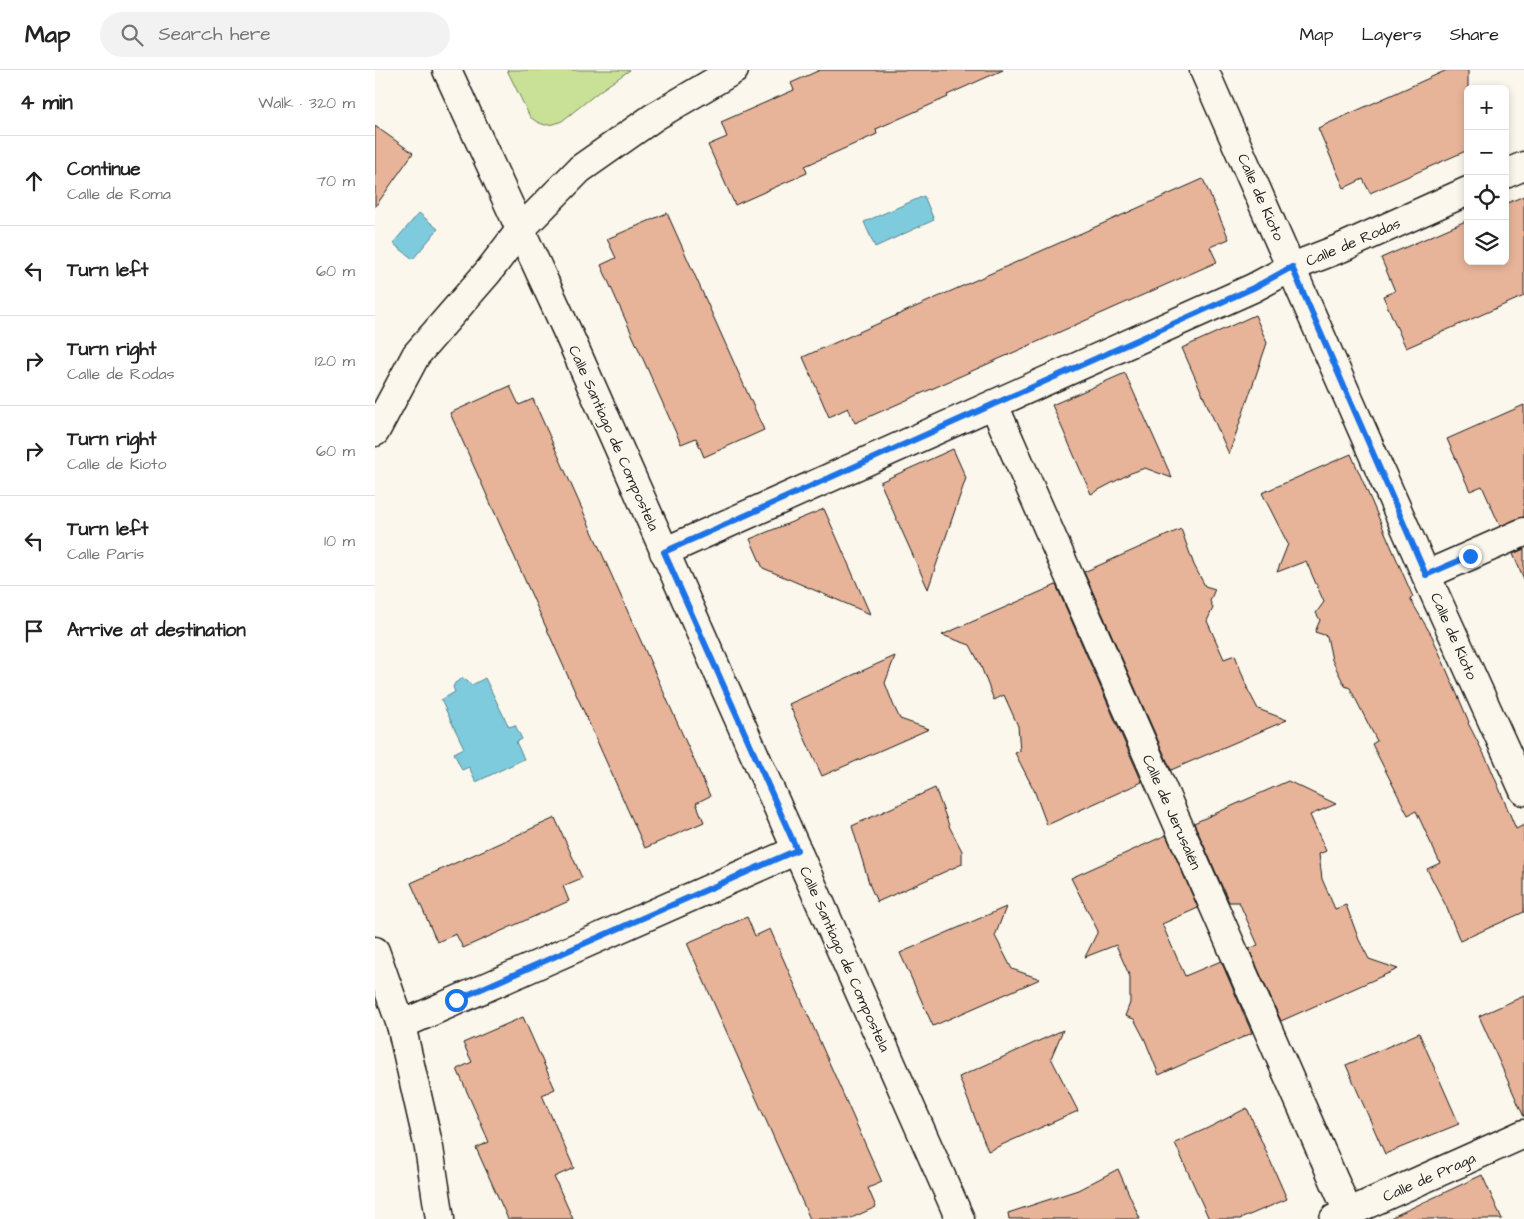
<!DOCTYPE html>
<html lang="en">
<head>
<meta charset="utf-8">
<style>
  :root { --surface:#fff; --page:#f2f2f2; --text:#222; --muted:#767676; --line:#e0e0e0 }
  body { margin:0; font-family:"Architects Daughter",sans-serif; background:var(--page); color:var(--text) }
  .controls { position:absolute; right:15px; top:15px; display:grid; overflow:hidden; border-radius:8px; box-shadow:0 2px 8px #0003 }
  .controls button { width:45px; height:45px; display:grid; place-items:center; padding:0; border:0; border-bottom:1px solid var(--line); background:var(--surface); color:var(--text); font:25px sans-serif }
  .stop { position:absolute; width:15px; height:15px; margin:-11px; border:4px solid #1a73e8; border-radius:50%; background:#fff }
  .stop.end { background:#1a73e8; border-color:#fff; box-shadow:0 1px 5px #0008 }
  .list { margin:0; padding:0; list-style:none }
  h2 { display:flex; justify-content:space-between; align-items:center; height:65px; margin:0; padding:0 20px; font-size:21px }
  h2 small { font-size:16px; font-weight:400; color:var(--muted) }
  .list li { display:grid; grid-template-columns:32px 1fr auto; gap:15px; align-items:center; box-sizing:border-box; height:90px; padding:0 20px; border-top:1px solid var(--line) }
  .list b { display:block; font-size:19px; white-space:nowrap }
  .list p { margin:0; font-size:16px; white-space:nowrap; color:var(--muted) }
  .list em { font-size:16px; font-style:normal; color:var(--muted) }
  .icon { flex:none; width:28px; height:28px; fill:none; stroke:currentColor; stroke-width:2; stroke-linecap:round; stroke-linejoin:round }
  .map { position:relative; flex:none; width:1149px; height:1149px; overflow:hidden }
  header { display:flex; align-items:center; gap:30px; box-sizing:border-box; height:70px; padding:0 25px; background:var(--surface); border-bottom:1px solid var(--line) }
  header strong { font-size:24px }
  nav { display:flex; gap:28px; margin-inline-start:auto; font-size:18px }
  .search { width:350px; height:45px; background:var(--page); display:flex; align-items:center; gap:12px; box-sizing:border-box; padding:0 18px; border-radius:28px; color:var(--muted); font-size:19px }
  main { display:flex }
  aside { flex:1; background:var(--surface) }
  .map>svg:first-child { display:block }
  .green { fill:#c8e197; stroke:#727e5a }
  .water { fill:#7ecbde; stroke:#578590 }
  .building { fill:#e7b499; stroke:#1c1c1c }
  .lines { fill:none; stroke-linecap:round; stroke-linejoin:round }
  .street-casing { stroke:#1c1c1c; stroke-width:31 }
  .street { stroke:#fbf7ec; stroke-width:28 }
  .route { stroke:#1a73e8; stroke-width:6 }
  .labels { text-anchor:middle; stroke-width:4; stroke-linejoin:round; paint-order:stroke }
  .street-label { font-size:15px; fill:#1c1c1c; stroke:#fbf7ec }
</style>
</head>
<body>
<header>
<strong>Map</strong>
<div class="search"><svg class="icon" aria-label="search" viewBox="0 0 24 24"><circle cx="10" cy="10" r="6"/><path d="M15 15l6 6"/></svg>Search here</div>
<nav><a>Map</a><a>Layers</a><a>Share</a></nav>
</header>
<main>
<aside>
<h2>4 min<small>Walk · 320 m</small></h2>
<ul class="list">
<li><svg class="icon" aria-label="ahead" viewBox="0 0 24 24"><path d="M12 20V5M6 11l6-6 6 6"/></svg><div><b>Continue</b><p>Calle de Roma</p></div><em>70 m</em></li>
<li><svg class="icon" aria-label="left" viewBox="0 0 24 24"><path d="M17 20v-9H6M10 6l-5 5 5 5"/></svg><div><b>Turn left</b></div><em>60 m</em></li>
<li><svg class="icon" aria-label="right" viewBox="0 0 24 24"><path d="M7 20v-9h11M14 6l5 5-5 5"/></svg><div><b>Turn right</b><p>Calle de Rodas</p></div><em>120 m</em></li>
<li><svg class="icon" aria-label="right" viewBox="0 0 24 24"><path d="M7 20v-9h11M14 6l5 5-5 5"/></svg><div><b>Turn right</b><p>Calle de Kioto</p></div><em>60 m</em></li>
<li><svg class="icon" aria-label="left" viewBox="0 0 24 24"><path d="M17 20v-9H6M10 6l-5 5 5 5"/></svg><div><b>Turn left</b><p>Calle París</p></div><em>10 m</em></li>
<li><svg class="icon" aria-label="arrive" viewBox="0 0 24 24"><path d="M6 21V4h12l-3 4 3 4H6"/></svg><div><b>Arrive at destination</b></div></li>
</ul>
</aside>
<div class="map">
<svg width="1149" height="1149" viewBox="0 0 1149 1149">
  <rect width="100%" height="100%" fill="#fbf7ec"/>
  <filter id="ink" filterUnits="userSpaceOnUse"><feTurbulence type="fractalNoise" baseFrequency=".02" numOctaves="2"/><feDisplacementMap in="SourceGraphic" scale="10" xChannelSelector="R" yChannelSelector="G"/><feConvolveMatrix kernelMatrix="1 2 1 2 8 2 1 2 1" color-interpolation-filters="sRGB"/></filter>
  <g filter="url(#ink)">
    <path class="green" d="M 132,0 L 255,0 L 226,20 L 187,51 L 179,54 L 170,55 L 162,52 L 155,47 Z"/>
    <g class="water">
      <path d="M 549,126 L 559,150 L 500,177 L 489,152 Z"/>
      <path d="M 44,143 L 63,159 L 38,189 L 20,175 L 19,172 Z"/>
      <path d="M 88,608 L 97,615 L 110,608 L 134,657 L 140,655 L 147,669 L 141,672 L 149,689 L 101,712 L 94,697 L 87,700 L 79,683 L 89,678 L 66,630 L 80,622 L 78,617 L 80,613 Z"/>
    </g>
    <g class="building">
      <path d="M 445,0 L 628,0 L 572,25 L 573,27 L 501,59 L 502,64 L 430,96 L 432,103 L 360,135 L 333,75 L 352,67 L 346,52 L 419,20 L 416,13 Z"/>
      <path d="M 1072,0 L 1093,0 L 1093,80 L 995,123 L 988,109 L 969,118 L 943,58 Z"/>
      <path d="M 0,56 L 38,83 L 0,137 Z"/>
      <path d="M 828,109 L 854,169 L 835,177 L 842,192 L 480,353 L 473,338 L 454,347 L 428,287 Z"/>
      <path d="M 1149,126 L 1149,226 L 1031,278 L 1008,226 L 1020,221 L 1006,188 L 1093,150 L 1093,191 L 1130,191 L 1130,134 Z"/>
      <path d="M 292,143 L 389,360 L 329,387 L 321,368 L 306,374 L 226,195 L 241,188 L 232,169 Z"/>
      <path d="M 880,245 L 892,273 L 854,384 L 807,278 Z"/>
      <path d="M 750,303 L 797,408 L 770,398 L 756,403 L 716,424 L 677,335 Z"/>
      <path d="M 135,316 L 144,335 L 158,329 L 335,726 L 321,733 L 329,752 L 270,778 L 75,343 Z"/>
      <path d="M 1149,335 L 1149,447 L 1125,456 L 1107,416 L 1095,421 L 1072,369 Z"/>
      <path d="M 578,379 L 591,408 L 553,519 L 505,412 Z"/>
      <path d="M 976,384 L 1038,527 L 1035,529 L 1057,566 L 1094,652 L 1093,653 L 1114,694 L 1141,759 L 1149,755 L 1149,842 L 1085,871 L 1071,836 L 1052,799 L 1065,793 L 1041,741 L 1033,745 L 997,674 L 1002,671 L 975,618 L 970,616 L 957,590 L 952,566 L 940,562 L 945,550 L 941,543 L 949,532 L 931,491 L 902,502 L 913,474 L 887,423 Z"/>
      <path d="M 449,439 L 462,468 L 495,544 L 388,498 L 375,469 Z"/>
      <path d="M 806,459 L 819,495 L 830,516 L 840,519 L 835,531 L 838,538 L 832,551 L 849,589 L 860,585 L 873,620 L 883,639 L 912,650 L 796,700 L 709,502 Z"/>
      <path d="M 1149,479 L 1149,509 L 1138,484 Z"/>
      <path d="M 681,515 L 767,712 L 672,755 L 659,720 L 640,683 L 645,681 L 643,656 L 629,625 L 619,630 L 605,594 L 595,575 L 567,565 Z"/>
      <path d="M 520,586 L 510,613 L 518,634 L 525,649 L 554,659 L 447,706 L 414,634 Z"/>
      <path d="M 913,711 L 961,734 L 935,745 L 951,781 L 944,784 L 947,809 L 960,839 L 971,835 L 984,870 L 994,889 L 1023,899 L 906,951 L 874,879 L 883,875 L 864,832 L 854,832 L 819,753 Z"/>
      <path d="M 560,718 L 575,758 L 587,781 L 587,794 L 502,832 L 495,816 L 477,756 Z"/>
      <path d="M 180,748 L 207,808 L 188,816 L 194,831 L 88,878 L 81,864 L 62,872 L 36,813 Z"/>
      <path d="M 791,765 L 823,838 L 787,854 L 810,906 L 846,891 L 877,963 L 784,1005 L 770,970 L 759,949 L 750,946 L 755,933 L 755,907 L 741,875 L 710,887 L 723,861 L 696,808 Z"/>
      <path d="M 631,837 L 620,866 L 637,899 L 665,909 L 558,956 L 525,883 Z"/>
      <path d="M 372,847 L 380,866 L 395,859 L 507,1112 L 493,1118 L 501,1137 L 474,1149 L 435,1149 L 312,873 Z"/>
      <path d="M 1149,926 L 1149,1047 L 1104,946 Z"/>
      <path d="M 148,947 L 180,1019 L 167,1025 L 199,1098 L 179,1107 L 198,1149 L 133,1149 L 101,1078 L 114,1072 L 82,999 L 97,992 L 88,973 Z"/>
      <path d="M 688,960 L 676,988 L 703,1041 L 613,1081 L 584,1007 Z"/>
      <path d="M 1044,963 L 1084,1054 L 1010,1084 L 971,995 Z"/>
      <path d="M 872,1038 L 912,1129 L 865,1149 L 834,1149 L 800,1073 L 833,1058 Z"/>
      <path d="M 743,1099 L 765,1149 L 634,1149 L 633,1143 L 703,1120 Z"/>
      <path d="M 1107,1105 L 1127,1149 L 1013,1149 Z"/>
    </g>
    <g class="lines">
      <g class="street-casing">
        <g id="street">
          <path d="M 72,0 L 193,263 L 585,1149"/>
          <path d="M 829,0 L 1051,505 L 1149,721"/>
          <path d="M 1130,104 L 1149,96"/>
          <path d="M 619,335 L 976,1149"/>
          <path d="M 0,362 L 41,285 L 113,202 L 146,159 L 205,99 L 279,47 L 359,0"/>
          <path d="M 289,482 L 878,218 L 917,197 L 966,178 L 1093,121"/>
          <path d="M 1051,505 L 1149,462"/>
          <path d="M 0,881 L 26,955 L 54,1078 L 65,1149"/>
          <path d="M 26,955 L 422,780"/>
          <path d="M 959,1149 L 1149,1064"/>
        </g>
      </g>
      <use href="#street" class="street"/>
    </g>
  </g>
  <g class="lines" filter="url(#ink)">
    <path class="route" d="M 81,930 L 422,780 L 289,482 L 878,218 L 917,197 L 1051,505 L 1095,486"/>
  </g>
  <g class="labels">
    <g class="street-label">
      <text transform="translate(886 127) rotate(66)" y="5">Calle de Kioto</text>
      <text transform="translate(978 172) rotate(-23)" y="5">Calle de Rodas</text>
      <text transform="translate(239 368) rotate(66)" y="5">Calle Santiago de Compostela</text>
      <text transform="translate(1079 566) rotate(66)" y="5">Calle de Kioto</text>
      <text transform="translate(797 742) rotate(66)" y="5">Calle de Jerusalén</text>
      <text transform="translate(470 889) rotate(66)" y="5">Calle Santiago de Compostela</text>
      <text transform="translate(1054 1107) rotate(-24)" y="5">Calle de Praga</text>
    </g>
  </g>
</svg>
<div class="controls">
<button>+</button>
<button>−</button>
<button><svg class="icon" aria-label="locate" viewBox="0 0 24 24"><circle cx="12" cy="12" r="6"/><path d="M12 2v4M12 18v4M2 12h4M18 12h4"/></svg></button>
<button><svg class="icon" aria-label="layers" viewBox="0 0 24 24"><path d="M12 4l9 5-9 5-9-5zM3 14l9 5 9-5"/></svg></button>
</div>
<div class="stop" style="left:81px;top:930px"></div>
<div class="stop end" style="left:1095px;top:486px"></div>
</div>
</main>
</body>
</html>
